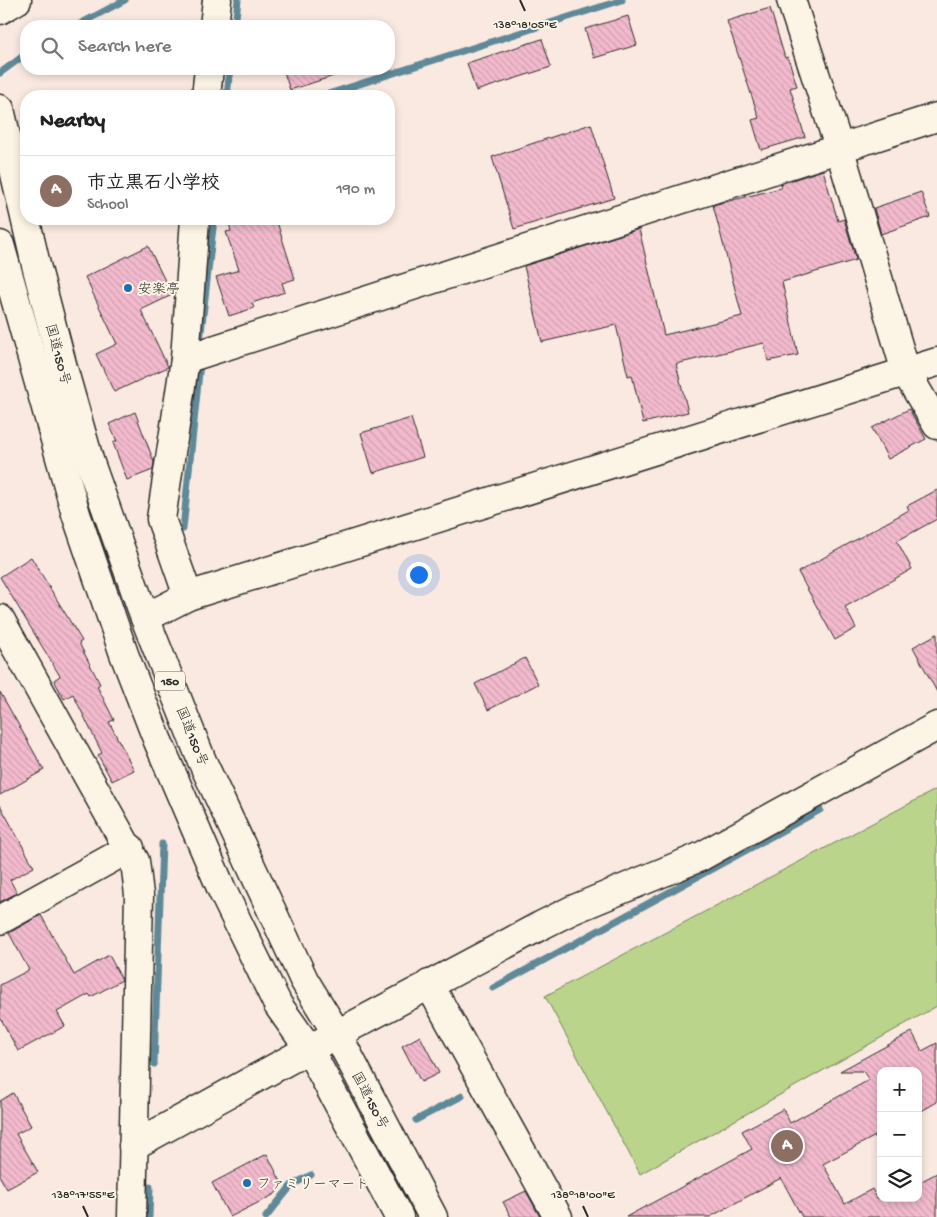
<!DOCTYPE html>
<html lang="en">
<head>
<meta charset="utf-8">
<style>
  :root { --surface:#fff; --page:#f2f2f2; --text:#222; --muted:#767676; --line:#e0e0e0; --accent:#1f6fb2 }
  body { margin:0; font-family:"Gochi Hand","Klee One",sans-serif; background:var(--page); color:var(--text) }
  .controls { position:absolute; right:15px; bottom:15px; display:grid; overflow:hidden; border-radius:10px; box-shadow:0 2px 8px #0003 }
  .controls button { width:45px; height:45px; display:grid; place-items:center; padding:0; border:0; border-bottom:1px solid var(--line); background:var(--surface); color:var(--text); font:25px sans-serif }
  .you { position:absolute; left:418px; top:574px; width:18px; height:18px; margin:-12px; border:4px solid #fff; border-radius:50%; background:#1a73e8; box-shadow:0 0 0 8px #1a73e833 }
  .badge { display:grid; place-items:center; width:32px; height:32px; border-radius:50%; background:var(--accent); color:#fff; font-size:16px; font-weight:700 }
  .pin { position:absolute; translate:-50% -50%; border:2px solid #fff; box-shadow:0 1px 5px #0006 }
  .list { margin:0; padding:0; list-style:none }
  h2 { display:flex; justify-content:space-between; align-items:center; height:65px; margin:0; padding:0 20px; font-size:21px }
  h2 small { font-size:16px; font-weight:400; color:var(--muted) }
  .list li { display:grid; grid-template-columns:32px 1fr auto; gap:15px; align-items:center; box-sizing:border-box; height:70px; padding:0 20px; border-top:1px solid var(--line) }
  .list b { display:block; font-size:19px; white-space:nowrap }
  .list p { margin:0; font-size:16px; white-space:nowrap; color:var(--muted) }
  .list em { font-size:16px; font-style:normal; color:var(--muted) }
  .icon { flex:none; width:28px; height:28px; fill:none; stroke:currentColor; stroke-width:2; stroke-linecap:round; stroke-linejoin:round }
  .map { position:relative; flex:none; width:937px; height:1217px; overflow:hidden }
  .search { position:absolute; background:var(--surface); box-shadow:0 2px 8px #0003; left:20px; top:20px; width:375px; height:55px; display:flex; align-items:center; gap:12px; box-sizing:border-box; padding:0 18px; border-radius:20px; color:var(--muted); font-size:19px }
  .panel { position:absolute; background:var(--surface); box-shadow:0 2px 8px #0003; left:20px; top:90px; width:375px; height:135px; border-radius:20px }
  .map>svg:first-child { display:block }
  .green { fill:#bad48c; stroke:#72805c }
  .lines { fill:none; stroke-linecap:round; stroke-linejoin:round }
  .stream { stroke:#5e8998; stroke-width:7 }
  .building { fill:url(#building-back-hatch); stroke:#2b2b2b }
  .street-casing { stroke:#2b2b2b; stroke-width:31 }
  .secondary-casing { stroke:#2b2b2b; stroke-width:31 }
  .highway-casing { stroke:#2b2b2b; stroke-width:31 }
  .street { stroke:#fcf5e5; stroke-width:28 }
  .secondary { stroke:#fcf5e5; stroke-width:28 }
  .highway { stroke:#fcf5e5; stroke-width:28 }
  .ticks { fill:none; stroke:#2b2b2b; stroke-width:2 }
  .poi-dot { fill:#1f6fb2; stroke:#fcf5e5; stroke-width:2 }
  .labels { text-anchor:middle; stroke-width:4; stroke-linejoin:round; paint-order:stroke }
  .shield { fill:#fcf5e5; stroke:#6a6863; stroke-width:1 }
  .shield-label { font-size:12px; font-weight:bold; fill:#2b2b2b }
  .poi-label { font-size:14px; fill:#2b2b2b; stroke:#fcf5e5; text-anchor:start }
  .street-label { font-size:14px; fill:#2b2b2b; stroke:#fcf5e5 }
  .ticks-label { font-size:12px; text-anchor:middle; fill:#2b2b2b; stroke:#fcf5e5; stroke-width:4; stroke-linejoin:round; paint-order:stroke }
</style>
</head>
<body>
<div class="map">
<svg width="937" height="1217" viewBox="0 0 937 1217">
  <defs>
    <pattern id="building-back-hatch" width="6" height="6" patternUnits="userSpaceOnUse" patternTransform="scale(1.25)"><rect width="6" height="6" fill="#f3bacd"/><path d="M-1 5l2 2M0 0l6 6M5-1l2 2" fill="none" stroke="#d0a0b0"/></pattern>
  </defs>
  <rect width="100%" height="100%" fill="#fae9e0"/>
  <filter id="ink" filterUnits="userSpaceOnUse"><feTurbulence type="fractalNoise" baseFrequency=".02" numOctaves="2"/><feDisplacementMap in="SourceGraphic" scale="10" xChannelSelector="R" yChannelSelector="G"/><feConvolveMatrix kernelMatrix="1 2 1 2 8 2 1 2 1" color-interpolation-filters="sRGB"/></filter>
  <g filter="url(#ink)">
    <path class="green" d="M 937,789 L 937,1006 L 640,1174 L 545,996 Z"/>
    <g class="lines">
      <g class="stream">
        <path d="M 76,26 L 125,0"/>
        <path d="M 235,26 L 238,0"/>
        <path d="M 0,73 L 26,54"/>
        <path d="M 227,96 L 230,69"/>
        <path d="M 322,96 L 622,0"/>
        <path d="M 200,341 L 214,219"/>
        <path d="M 183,529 L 200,363"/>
        <path d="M 493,988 L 820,810"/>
        <path d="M 154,1064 L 162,844"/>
        <path d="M 416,1120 L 462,1096"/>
        <path d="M 149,1217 L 150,1187"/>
        <path d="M 266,1217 L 292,1185 L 311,1175"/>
      </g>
    </g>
    <g class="building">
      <path d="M 770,8 L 785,58 L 788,57 L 797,86 L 790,88 L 805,137 L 761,150 L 752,120 L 759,118 L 727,21 Z"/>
      <path d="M 628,16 L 637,45 L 594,58 L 585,29 Z"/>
      <path d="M 542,39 L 551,67 L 476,91 L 467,63 Z"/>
      <path d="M 283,69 L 342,69 L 343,73 L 290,90 Z"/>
      <path d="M 591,124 L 614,198 L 514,229 L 492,157 Z"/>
      <path d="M 823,170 L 838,221 L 844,219 L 856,260 L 782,282 L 798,355 L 768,361 L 764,343 L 676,364 L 688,412 L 643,423 L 632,375 L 628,376 L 616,325 L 542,342 L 524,266 L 639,229 L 664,335 L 742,316 L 713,205 L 781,188 L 780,184 Z"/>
      <path d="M 921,192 L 930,217 L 881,234 L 874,208 Z"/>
      <path d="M 228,219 L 276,219 L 295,279 L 282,283 L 285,292 L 252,303 L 254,308 L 229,316 L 216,277 L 239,270 L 226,232 L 231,231 Z"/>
      <path d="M 148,246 L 172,295 L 141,310 L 168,367 L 114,392 L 96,354 L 117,344 L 85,277 Z"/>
      <path d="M 909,409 L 926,439 L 888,459 L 872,428 Z"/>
      <path d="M 135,412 L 154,462 L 153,470 L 127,480 L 113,443 L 117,441 L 109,424 Z"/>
      <path d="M 411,418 L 423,457 L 373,473 L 361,433 Z"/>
      <path d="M 937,490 L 937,519 L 897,541 L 912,569 L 845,607 L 856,628 L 835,640 L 798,572 L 909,510 L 907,506 Z"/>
      <path d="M 31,557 L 82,641 L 79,643 L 100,684 L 97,686 L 114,720 L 109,722 L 134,770 L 112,781 L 98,755 L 102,753 L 73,694 L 64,699 L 54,680 L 60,676 L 0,577 Z"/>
      <path d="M 937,634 L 937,692 L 913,647 Z"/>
      <path d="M 525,658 L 538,684 L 488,710 L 475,684 Z"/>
      <path d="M 0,692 L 44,770 L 0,795 Z"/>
      <path d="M 0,805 L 34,867 L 10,880 L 17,893 L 0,902 Z"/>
      <path d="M 41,915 L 74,975 L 109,955 L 122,980 L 91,997 L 89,994 L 57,1012 L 65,1026 L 18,1051 L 0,1017 L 0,985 L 29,970 L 9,933 Z"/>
      <path d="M 912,1032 L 922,1051 L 937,1043 L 937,1102 L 918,1113 L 918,1071 L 881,1071 L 881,1133 L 823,1164 L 845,1204 L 872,1189 L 877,1198 L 918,1198 L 918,1183 L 937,1173 L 937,1217 L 802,1217 L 781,1178 L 710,1217 L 626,1217 L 752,1149 L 742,1131 L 783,1109 L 790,1123 L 869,1080 L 863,1071 L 840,1071 Z"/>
      <path d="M 420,1036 L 439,1073 L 421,1082 L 402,1046 Z"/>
      <path d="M 13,1093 L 31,1126 L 16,1134 L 38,1172 L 7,1189 L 0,1177 L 0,1101 Z"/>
      <path d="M 267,1154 L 282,1184 L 275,1194 L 230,1217 L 212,1183 Z"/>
      <path d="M 526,1191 L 540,1217 L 511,1217 L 503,1202 Z"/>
    </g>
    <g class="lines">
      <g class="street-casing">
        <g id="street">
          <path d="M 791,0 L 839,147 L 906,372 L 937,425"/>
          <path d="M 214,26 L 217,0"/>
          <path d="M 206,96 L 209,69"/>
          <path d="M 185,359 L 937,117"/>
          <path d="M 188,596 L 161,519 L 185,359 L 195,219"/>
          <path d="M 145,618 L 188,596 L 937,362"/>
          <path d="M 700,857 L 937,726"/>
          <path d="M 0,920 L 130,848"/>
          <path d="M 429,984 L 558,1217"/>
        </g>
      </g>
      <g class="secondary-casing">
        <g id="secondary">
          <path d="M 0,10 L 17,0"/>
          <path d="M 0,619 L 135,861 L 139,895 L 132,1217"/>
          <path d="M 133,1146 L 309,1049 L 540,926 L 572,910 L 700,857"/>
        </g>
      </g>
      <g class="highway-casing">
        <g id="highway">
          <path d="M 0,109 L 36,265 L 63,368 L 90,463 L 145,618 L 202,761 L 304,980 L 337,1034 L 433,1217"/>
          <path d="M 0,245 L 76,514 L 124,654 L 157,739 L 222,890 L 278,1005 L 309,1049 L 399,1217"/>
        </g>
      </g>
      <use href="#street" class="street"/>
      <use href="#secondary" class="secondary"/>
      <use href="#highway" class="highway"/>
    </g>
  </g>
  <path class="ticks" d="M 520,0 L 525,11M 83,1206 L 88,1217M 583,1206 L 588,1217"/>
  <g class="poi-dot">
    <circle cx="128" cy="288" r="5"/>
    <circle cx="247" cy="1183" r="5"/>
  </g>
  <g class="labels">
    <rect class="shield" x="155" y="671.5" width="30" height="19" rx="4"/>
    <g class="shield-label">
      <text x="170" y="685">150</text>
    </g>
    <g class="poi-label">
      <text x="138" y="293">安楽亭</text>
      <text x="257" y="1188">ファミリーマート</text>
    </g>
    <g class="street-label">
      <text transform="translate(59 354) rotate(75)" y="5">国道150号</text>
      <text transform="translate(193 736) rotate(68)" y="5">国道150号</text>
      <text transform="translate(371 1100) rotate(62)" y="5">国道150号</text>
    </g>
  </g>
  <g class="ticks-label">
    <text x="525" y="28">138°18'05"E</text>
    <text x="83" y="1198">138°17'55"E</text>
    <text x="583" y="1198">138°18'00"E</text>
  </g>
</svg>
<div class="controls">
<button>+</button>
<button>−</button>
<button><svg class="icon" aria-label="layers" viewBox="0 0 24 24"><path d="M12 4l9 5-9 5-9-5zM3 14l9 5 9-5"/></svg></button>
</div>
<div class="you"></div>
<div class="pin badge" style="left:787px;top:1146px;background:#8d6e63">A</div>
<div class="search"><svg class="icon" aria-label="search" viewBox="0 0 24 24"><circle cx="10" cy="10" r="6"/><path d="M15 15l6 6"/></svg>Search here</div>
<section class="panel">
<h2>Nearby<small></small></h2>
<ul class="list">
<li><span class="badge" style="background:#8d6e63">A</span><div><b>市立黒石小学校</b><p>School</p></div><em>190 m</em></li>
</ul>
</section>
</div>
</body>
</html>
